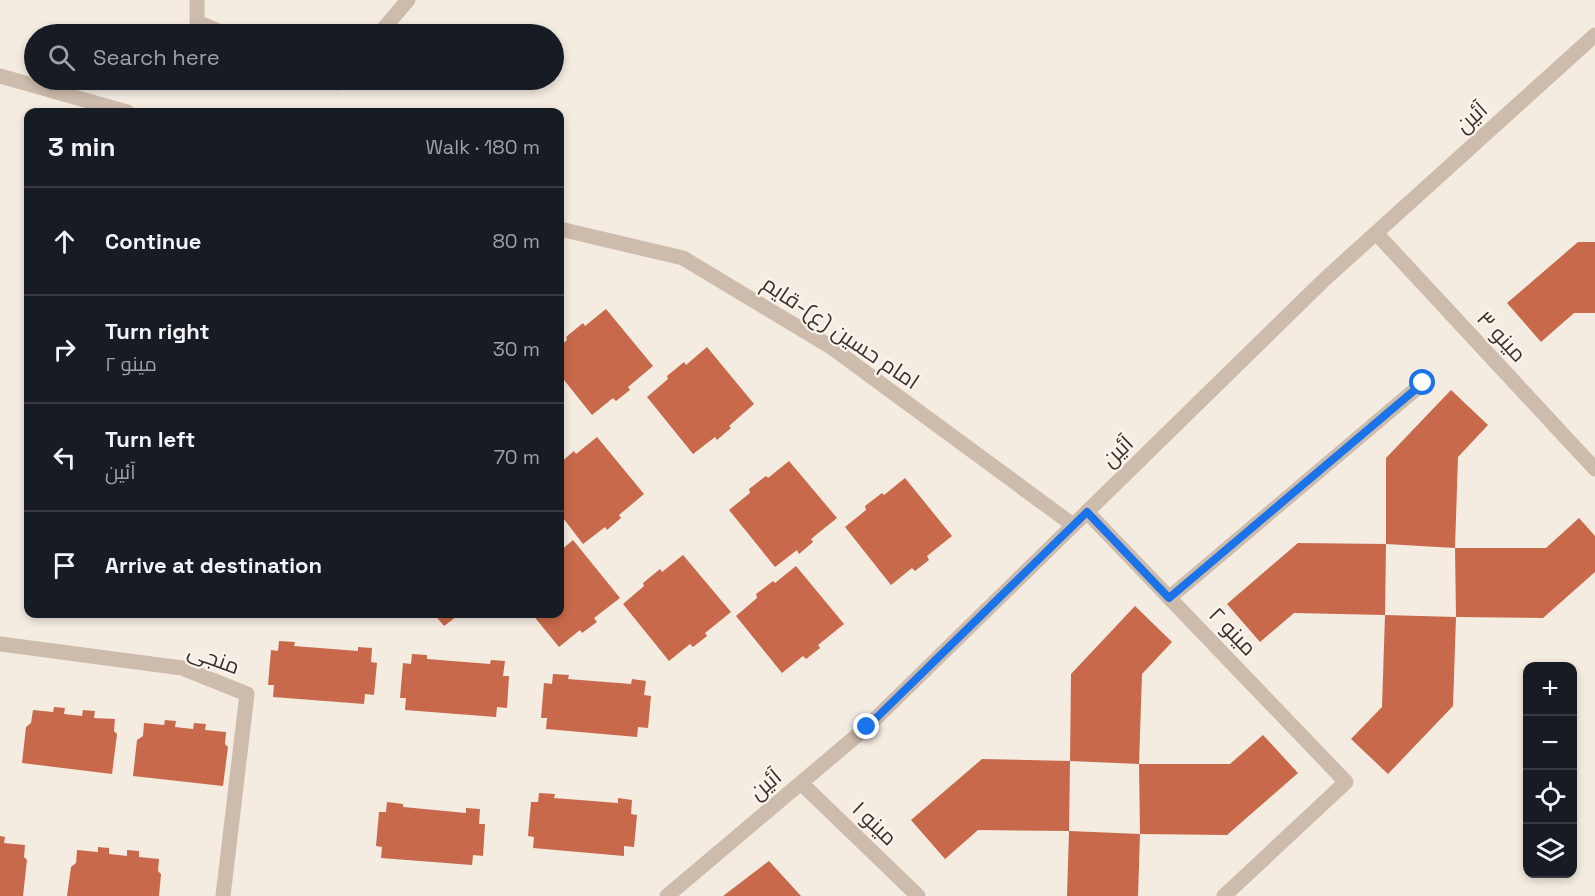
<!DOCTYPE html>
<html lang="en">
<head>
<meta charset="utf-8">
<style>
  :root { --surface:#171b24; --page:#20242c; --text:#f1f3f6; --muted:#9ea1a6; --line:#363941 }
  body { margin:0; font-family:"Space Grotesk",Cairo,sans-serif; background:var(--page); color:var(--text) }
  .controls { position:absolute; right:18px; bottom:18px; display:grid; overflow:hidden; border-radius:12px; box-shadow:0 3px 9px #0003 }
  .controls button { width:54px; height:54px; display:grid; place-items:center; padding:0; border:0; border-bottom:2px solid var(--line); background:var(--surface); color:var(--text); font:30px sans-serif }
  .stop { position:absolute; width:18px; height:18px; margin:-14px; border:4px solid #1a73e8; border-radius:50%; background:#fff }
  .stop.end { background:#1a73e8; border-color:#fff; box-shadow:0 2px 6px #0008 }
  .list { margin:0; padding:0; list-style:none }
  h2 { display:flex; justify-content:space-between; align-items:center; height:78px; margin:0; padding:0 24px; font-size:26px }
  h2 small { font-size:20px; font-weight:400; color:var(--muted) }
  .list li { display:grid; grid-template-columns:39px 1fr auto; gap:18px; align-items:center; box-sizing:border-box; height:108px; padding:0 24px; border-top:2px solid var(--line) }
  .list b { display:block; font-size:22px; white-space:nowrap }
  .list p { margin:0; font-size:20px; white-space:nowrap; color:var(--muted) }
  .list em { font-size:20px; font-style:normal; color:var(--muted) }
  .icon { flex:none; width:33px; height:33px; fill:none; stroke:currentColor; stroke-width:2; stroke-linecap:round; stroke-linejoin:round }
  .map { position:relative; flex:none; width:1595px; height:896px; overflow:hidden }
  .search { position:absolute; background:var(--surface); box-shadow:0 3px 9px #0003; left:24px; top:24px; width:540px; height:66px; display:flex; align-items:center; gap:15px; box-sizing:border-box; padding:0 21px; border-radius:33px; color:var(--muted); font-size:22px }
  .panel { position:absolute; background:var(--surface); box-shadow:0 3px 9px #0003; left:24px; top:108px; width:540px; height:510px; border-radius:12px }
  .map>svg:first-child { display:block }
  .building { fill:#c8694b }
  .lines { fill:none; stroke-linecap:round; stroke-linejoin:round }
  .minor { stroke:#cdbbac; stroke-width:15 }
  .route { stroke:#1a73e8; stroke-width:8 }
  .labels { text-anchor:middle; stroke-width:4.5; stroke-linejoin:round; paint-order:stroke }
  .street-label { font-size:22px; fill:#3b302b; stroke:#fbf5ee }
</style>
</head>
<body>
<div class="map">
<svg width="1595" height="896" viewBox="0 0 1595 896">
  <rect width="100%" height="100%" fill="#f4ebe1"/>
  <g class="building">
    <path d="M 1578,242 L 1595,242 L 1595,313 L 1574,313 L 1541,342 L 1507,303 Z"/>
    <path d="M 606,309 L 653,366 L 628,387 L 630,390 L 616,401 L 613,398 L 592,415 L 560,375 L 560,346 L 567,340 L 566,337 L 583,323 L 585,326 Z"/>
    <path d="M 707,347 L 754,404 L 729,426 L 731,428 L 717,440 L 715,437 L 693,454 L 647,397 L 668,379 L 667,376 L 684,362 L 686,365 Z"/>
    <path d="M 1451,390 L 1488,425 L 1458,457 L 1455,548 L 1386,544 L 1386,458 Z"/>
    <path d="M 597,437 L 644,494 L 619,515 L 621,518 L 607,530 L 605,527 L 583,544 L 560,514 L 560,463 L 574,451 L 576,454 Z"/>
    <path d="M 789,461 L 837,518 L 811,539 L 813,542 L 799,554 L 797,550 L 775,567 L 729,510 L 750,493 L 749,489 L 766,476 L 768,478 Z"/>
    <path d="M 905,478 L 952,536 L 927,556 L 929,560 L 915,571 L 912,568 L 891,585 L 845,527 L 866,510 L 865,506 L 882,493 L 884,495 Z"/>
    <path d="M 1579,518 L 1595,536 L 1595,572 L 1543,618 L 1456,617 L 1455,548 L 1546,548 Z"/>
    <path d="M 573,540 L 620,598 L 594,618 L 597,622 L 582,633 L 580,630 L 559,647 L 532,614 L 560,614 L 560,551 Z"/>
    <path d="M 1298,543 L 1386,544 L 1385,615 L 1456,617 L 1453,706 L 1388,774 L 1351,739 L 1382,707 L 1385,615 L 1294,613 L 1260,642 L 1227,604 Z"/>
    <path d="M 683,555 L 731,612 L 705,633 L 707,636 L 693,647 L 690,644 L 669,661 L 623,604 L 644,586 L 643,583 L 660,569 L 662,572 Z"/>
    <path d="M 796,566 L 844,624 L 818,645 L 820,648 L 806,659 L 803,656 L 782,673 L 736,616 L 757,598 L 756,594 L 773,581 L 775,583 Z"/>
    <path d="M 1135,606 L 1172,642 L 1142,674 L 1139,764 L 1070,761 L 1071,674 Z"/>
    <path d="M 434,614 L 460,614 L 444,626 Z"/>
    <path d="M 279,641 L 295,642 L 294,646 L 358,651 L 358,647 L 372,648 L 371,662 L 377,663 L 374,695 L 365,694 L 364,704 L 273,697 L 274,685 L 268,685 L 271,650 L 278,651 Z"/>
    <path d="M 412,654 L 427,655 L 427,659 L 490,664 L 491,660 L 505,661 L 503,676 L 509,676 L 507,708 L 497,707 L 496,717 L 405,710 L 406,698 L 400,698 L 403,663 L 411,664 Z"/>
    <path d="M 553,674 L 569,675 L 568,679 L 631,684 L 632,679 L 646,681 L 644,695 L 651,696 L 648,728 L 638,727 L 637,737 L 546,729 L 547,718 L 541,718 L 544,683 L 552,684 Z"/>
    <path d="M 54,707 L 65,708 L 64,714 L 82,716 L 83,710 L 95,711 L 94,718 L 115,719 L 114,731 L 117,734 L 112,774 L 22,763 L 26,727 L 31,723 L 33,710 L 53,712 Z"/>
    <path d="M 165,720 L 176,721 L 175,727 L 193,729 L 194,723 L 206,724 L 205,730 L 226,732 L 225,744 L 228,747 L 223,786 L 133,776 L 137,740 L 143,736 L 144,723 L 164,725 Z"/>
    <path d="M 1263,735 L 1298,773 L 1227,835 L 1140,834 L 1138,896 L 1067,896 L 1069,831 L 1140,834 L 1139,764 L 1230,764 Z"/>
    <path d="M 982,759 L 1070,761 L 1069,831 L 978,830 L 945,859 L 911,820 Z"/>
    <path d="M 539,793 L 555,794 L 554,798 L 618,803 L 618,798 L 632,800 L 631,814 L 637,815 L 634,847 L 624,846 L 624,856 L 533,848 L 534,837 L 528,836 L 531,802 L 538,802 Z"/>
    <path d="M 387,802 L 403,804 L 403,807 L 466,813 L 466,808 L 480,809 L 479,824 L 485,824 L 483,856 L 473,855 L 472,865 L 381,858 L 382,847 L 376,846 L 379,812 L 386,812 Z"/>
    <path d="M 0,836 L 5,837 L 4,843 L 25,845 L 24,857 L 27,860 L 23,896 L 0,896 Z"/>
    <path d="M 98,847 L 109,848 L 109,854 L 127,856 L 127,850 L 139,851 L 139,857 L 159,859 L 158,871 L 161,874 L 159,896 L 67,896 L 71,867 L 76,863 L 77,850 L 98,852 Z"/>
    <path d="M 769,861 L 801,896 L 723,896 Z"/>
  </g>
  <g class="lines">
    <g class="minor">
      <path d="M 197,0 L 197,22 L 225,34"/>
      <path d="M 379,34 L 408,0"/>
      <path d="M 0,76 L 127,112"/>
      <path d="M 328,80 L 337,83 L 340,80"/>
      <path d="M 560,229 L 683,258 L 831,347 L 1073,525"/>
      <path d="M 1376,233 L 1595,469"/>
      <path d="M 1087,512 L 1346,782 L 1224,896"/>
      <path d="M 1169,598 L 1423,383"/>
      <path d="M 0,644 L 182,668 L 247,694 L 223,896"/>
      <path d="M 801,783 L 918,896"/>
      <path d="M 667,896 L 867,727 L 1325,279 L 1595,35"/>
    </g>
  </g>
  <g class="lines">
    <path class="route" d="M 867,727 L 1087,512 L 1169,598 L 1423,383"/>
  </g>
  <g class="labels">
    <g class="street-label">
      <text transform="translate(1471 117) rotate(-42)" y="8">آئین</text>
      <text transform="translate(841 332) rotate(34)" y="8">امام حسین (ع)-قایم</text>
      <text transform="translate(1502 336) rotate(47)" y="8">مینو ۳</text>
      <text transform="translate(1117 451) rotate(-44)" y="8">آئین</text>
      <text transform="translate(1233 631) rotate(46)" y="8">مینو ۲</text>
      <text transform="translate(214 658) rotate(20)" y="8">منجی</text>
      <text transform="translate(765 784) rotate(-40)" y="8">آئین</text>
      <text transform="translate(875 823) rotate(44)" y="8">مینو ۱</text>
    </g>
  </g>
</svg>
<div class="controls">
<button>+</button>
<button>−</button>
<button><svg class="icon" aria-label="locate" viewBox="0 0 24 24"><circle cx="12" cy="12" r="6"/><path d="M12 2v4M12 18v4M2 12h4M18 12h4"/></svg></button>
<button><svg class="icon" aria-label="layers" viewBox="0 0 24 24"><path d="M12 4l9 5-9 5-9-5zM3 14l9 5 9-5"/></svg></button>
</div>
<div class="stop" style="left:1423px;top:383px"></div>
<div class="stop end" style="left:867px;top:727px"></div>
<div class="search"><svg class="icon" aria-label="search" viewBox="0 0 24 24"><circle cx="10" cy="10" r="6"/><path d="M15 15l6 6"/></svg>Search here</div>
<section class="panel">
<h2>3 min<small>Walk · 180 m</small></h2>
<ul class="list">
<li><svg class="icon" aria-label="ahead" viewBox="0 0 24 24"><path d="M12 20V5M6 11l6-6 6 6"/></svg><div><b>Continue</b></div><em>80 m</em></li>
<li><svg class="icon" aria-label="right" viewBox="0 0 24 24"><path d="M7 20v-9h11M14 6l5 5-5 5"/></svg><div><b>Turn right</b><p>مینو ۲</p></div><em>30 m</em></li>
<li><svg class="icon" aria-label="left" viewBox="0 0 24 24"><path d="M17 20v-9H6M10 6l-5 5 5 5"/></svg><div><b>Turn left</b><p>آئین</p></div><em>70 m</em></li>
<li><svg class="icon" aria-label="arrive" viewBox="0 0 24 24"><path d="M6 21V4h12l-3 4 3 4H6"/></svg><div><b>Arrive at destination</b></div></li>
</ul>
</section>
</div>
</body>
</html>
